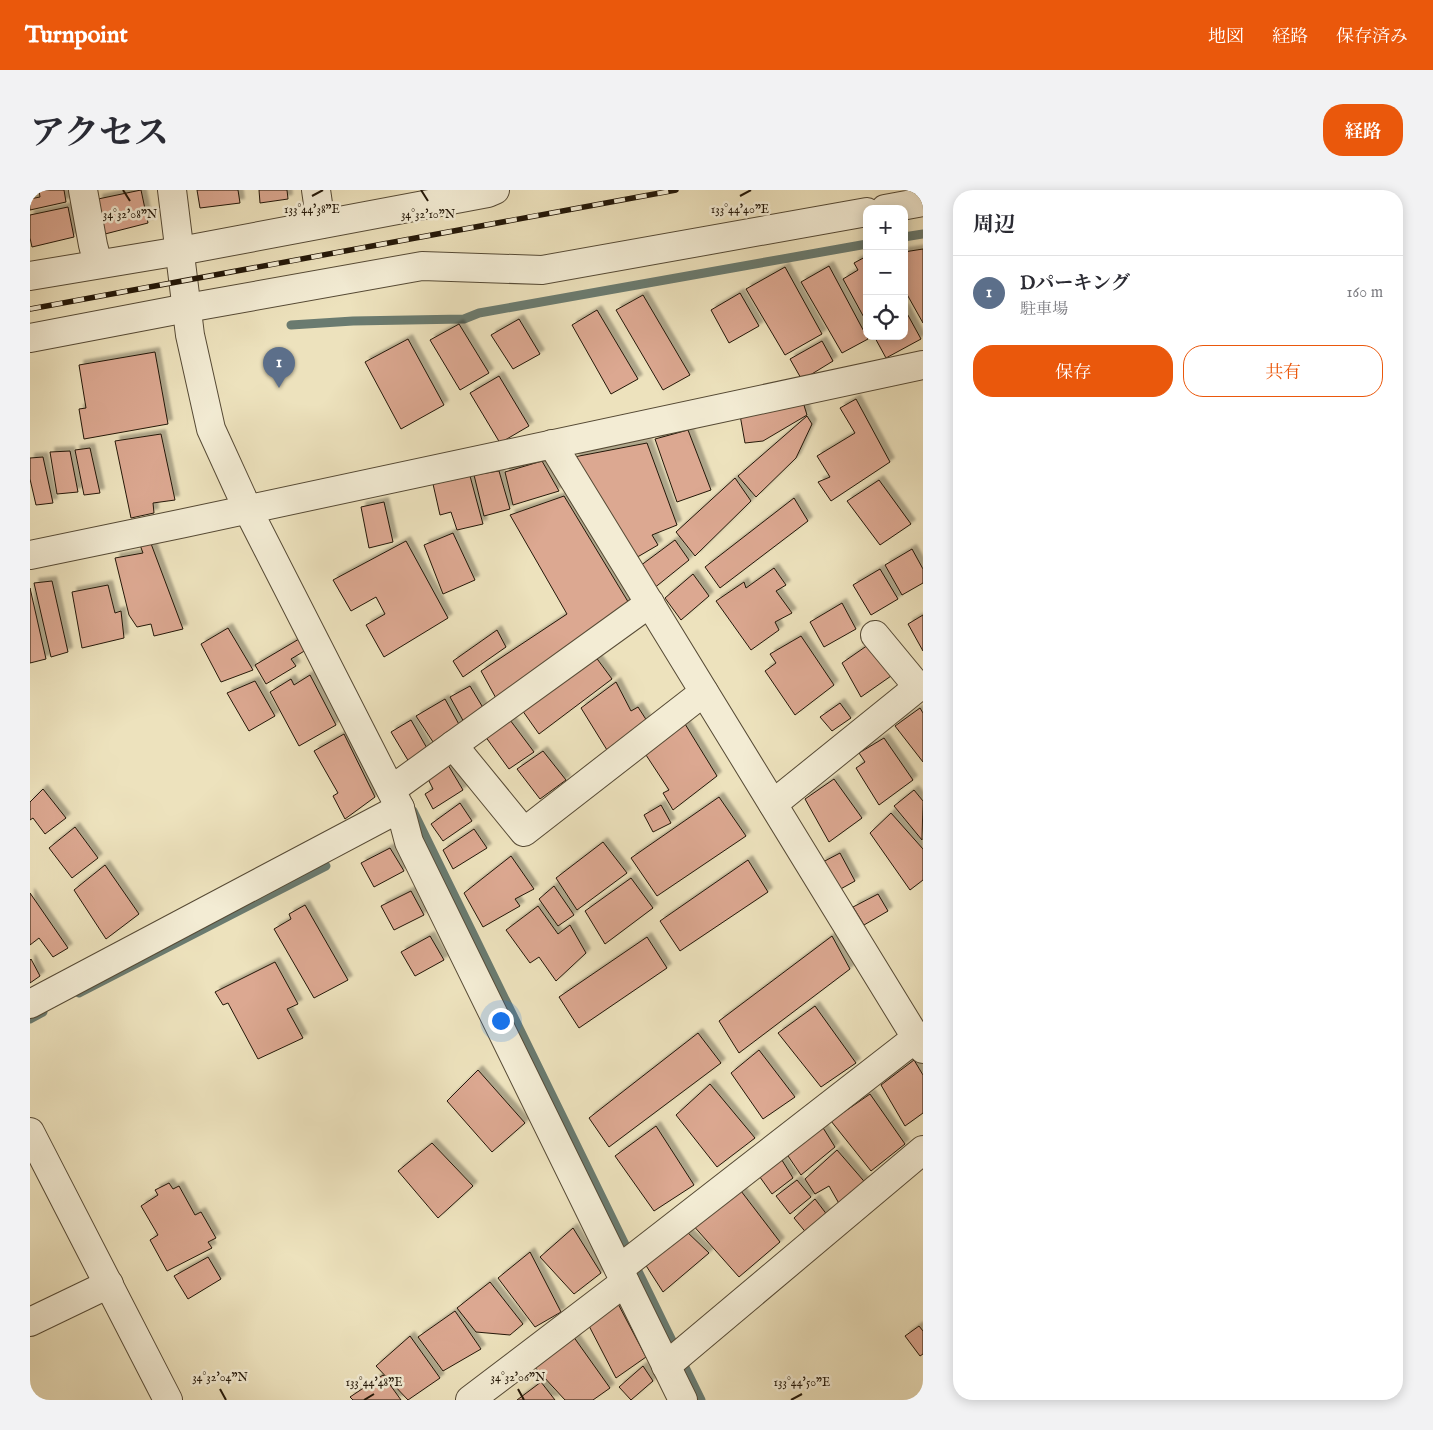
<!DOCTYPE html>
<html lang="ja">
<head>
<meta charset="utf-8">
<style>
  :root { --surface:#fff; --page:#f2f2f3; --text:#2b2b33; --muted:#7c7c81; --line:#e1e1e2; --accent:#ea580c }
  body { margin:0; font-family:"IM FELL English","Noto Serif JP",serif; background:var(--page); color:var(--text) }
  .controls { position:absolute; right:15px; top:15px; display:grid; overflow:hidden; border-radius:10px; box-shadow:0 2px 12px #0003 }
  .controls button { width:45px; height:45px; display:grid; place-items:center; padding:0; border:0; border-bottom:1px solid var(--line); background:var(--surface); color:var(--text); font:25px sans-serif }
  .you { position:absolute; left:470px; top:830px; width:18px; height:18px; margin:-12px; border:4px solid #fff; border-radius:50%; background:#1a73e8; box-shadow:0 0 0 8px #1a73e833 }
  .badge { display:grid; place-items:center; width:32px; height:32px; border-radius:50%; background:var(--accent); color:#fff; font-size:16px; font-weight:700 }
  .pin { position:absolute; translate:-50% -41px; filter:drop-shadow(0 1px 2px #0008) }
  .pin::after { content:''; position:absolute; top:26px; width:18px; height:15px; background:inherit; clip-path:polygon(0 0,100% 0,50% 100%) }
  .list { margin:0; padding:0; list-style:none }
  h2 { display:flex; justify-content:space-between; align-items:center; height:65px; margin:0; padding:0 20px; font-size:21px }
  h2 small { font-size:16px; font-weight:400; color:var(--muted) }
  .list li { display:grid; grid-template-columns:32px 1fr auto; gap:15px; align-items:center; box-sizing:border-box; height:75px; padding:0 20px; border-top:1px solid var(--line) }
  .list b { display:block; font-size:19px; white-space:nowrap }
  .list p { margin:0; font-size:16px; white-space:nowrap; color:var(--muted) }
  .list em { font-size:16px; font-style:normal; color:var(--muted) }
  .actions { display:flex; gap:10px; padding:15px 20px }
  .actions a { flex:1; padding:11px 0; border:1px solid var(--accent); border-radius:20px; text-align:center; font-size:18px; color:var(--accent) }
  .actions .main { background:var(--accent); color:#fff }
  .icon { flex:none; width:28px; height:28px; fill:none; stroke:currentColor; stroke-width:2; stroke-linecap:round; stroke-linejoin:round }
  .map { position:relative; flex:none; width:893px; height:1210px; overflow:hidden; border-radius:20px }
  header { display:flex; align-items:center; gap:30px; box-sizing:border-box; height:70px; padding:0 25px; background:var(--accent); color:#fff }
  header strong { font-size:24px }
  nav { display:flex; gap:28px; margin-inline-start:auto; font-size:18px }
  .intro { display:flex; align-items:center; justify-content:space-between; box-sizing:border-box; height:120px; padding:0 30px }
  h1 { margin:0; font-size:35px }
  .button { padding:12px 22px; border-radius:20px; background:var(--accent); color:#fff; font-size:18px; font-weight:700 }
  main { display:flex; gap:30px; padding:0 30px }
  aside { flex:1; background:var(--surface); border-radius:20px; box-shadow:0 2px 12px #0003 }
  .map>svg:first-child { display:block }
  .lines { fill:none; stroke-linecap:round; stroke-linejoin:round }
  .stream { stroke:#6a7b70; stroke-width:9 }
  .building { fill:#dca891; stroke:#231708; filter:url(#shadow) }
  .minor-casing { stroke:#564a35; stroke-width:30 }
  .minor { stroke:#f3ecd4; stroke-width:28 }
  .rail-casing { stroke:#231708; stroke-width:5.5 }
  .rail { stroke:#f3ecd4; stroke-width:4; stroke-dasharray:11; stroke-linecap:butt }
  .ticks { fill:none; stroke:#231708; stroke-width:2 }
  .ticks-label { font-size:12px; text-anchor:middle; fill:#231708; stroke:#f3ecd4; stroke-width:5; stroke-linejoin:round; paint-order:stroke }
</style>
</head>
<body>
<header>
<strong>Turnpoint</strong>
<nav><a>地図</a><a>経路</a><a>保存済み</a></nav>
</header>
<div class="intro"><h1>アクセス</h1><a class="button">経路</a></div>
<main>
<div class="map">
<svg width="893" height="1210" viewBox="0 0 893 1210">
  <defs>
    <filter id="shadow"><feDropShadow dx="4.5" dy="-4.5" stdDeviation="1" flood-color="#0004"/></filter>
  </defs>
  <rect width="100%" height="100%" fill="#ede2bd"/>
  <filter id="stains"><feTurbulence type="fractalNoise" baseFrequency=".004" numOctaves="4"/><feColorMatrix values="0 0 0 0 .2 0 0 0 0 .09 0 0 0 0 .02 0 0 0 .5 -.17"/></filter>
  <radialGradient id="worn" r=".72"><stop offset=".6" stop-color="#630" stop-opacity="0"/><stop offset="1" stop-color="#630" stop-opacity=".3"/></radialGradient>
  <g class="lines">
    <g class="stream">
      <path d="M 874,47 L 893,44"/>
      <path d="M 261,135 L 323,131 L 434,129 L 449,123 L 837,54"/>
      <path d="M 383,621 L 671,1210"/>
      <path d="M 49,803 L 296,676"/>
      <path d="M 0,829 L 13,822"/>
    </g>
  </g>
  <g class="building">
    <path d="M 9,0 L 34,0 L 36,12 L 0,20 L 0,9 L 10,7 Z"/>
    <path d="M 111,0 L 118,33 L 75,44 L 68,9 Z"/>
    <path d="M 167,0 L 208,0 L 210,13 L 170,18 Z"/>
    <path d="M 229,0 L 257,0 L 258,9 L 230,13 Z"/>
    <path d="M 38,17 L 44,47 L 2,57 L 0,48 L 0,25 Z"/>
    <path d="M 893,59 L 893,133 L 874,99 L 874,62 Z"/>
    <path d="M 837,66 L 837,133 L 813,89 L 828,80 L 824,73 Z"/>
    <path d="M 799,76 L 838,149 L 812,163 L 771,92 Z"/>
    <path d="M 755,77 L 792,144 L 755,165 L 716,99 Z"/>
    <path d="M 710,103 L 729,136 L 699,153 L 681,120 Z"/>
    <path d="M 613,105 L 660,185 L 633,200 L 586,120 Z"/>
    <path d="M 874,118 L 891,149 L 856,168 L 844,146 L 874,146 Z"/>
    <path d="M 567,120 L 608,189 L 581,204 L 542,135 Z"/>
    <path d="M 489,129 L 510,164 L 483,179 L 461,145 Z"/>
    <path d="M 429,134 L 459,183 L 430,200 L 400,150 Z"/>
    <path d="M 378,149 L 414,215 L 371,239 L 335,172 Z"/>
    <path d="M 792,151 L 803,171 L 772,190 L 760,169 Z"/>
    <path d="M 125,162 L 138,234 L 54,249 L 49,219 L 56,218 L 49,175 Z"/>
    <path d="M 469,186 L 499,236 L 470,253 L 440,203 Z"/>
    <path d="M 826,209 L 860,272 L 801,311 L 788,292 L 800,287 L 787,266 L 825,243 L 810,218 Z"/>
    <path d="M 773,212 L 777,225 L 733,251 L 715,253 L 710,225 Z"/>
    <path d="M 777,226 L 782,234 L 766,268 L 726,307 L 708,286 Z"/>
    <path d="M 658,240 L 681,300 L 647,312 L 625,249 Z"/>
    <path d="M 131,244 L 145,310 L 123,313 L 124,323 L 101,328 L 85,251 Z"/>
    <path d="M 617,253 L 647,335 L 622,345 L 628,355 L 604,369 L 544,267 Z"/>
    <path d="M 60,258 L 70,303 L 54,305 L 45,260 Z"/>
    <path d="M 40,261 L 48,302 L 27,304 L 20,262 Z"/>
    <path d="M 13,267 L 23,313 L 6,315 L 0,289 L 0,268 Z"/>
    <path d="M 512,271 L 529,301 L 483,315 L 475,282 Z"/>
    <path d="M 469,281 L 480,319 L 454,326 L 444,285 Z"/>
    <path d="M 440,286 L 453,334 L 427,340 L 421,322 L 410,325 L 403,294 Z"/>
    <path d="M 705,288 L 721,311 L 665,366 L 646,342 Z"/>
    <path d="M 849,290 L 881,334 L 850,355 L 817,311 Z"/>
    <path d="M 534,306 L 600,415 L 467,510 L 451,481 L 537,424 L 480,325 Z"/>
    <path d="M 764,308 L 778,331 L 690,398 L 675,377 Z"/>
    <path d="M 354,312 L 363,352 L 339,358 L 331,317 Z"/>
    <path d="M 423,343 L 445,390 L 413,404 L 394,355 Z"/>
    <path d="M 645,350 L 659,370 L 623,399 L 610,376 Z"/>
    <path d="M 120,351 L 153,439 L 124,446 L 121,434 L 107,437 L 99,425 L 85,368 L 113,363 L 110,355 Z"/>
    <path d="M 376,351 L 418,428 L 354,467 L 336,435 L 355,424 L 346,407 L 321,421 L 303,390 Z"/>
    <path d="M 882,359 L 893,379 L 893,393 L 872,405 L 855,375 Z"/>
    <path d="M 744,378 L 756,395 L 746,401 L 762,423 L 745,432 L 749,440 L 721,460 L 686,411 L 714,392 L 716,398 Z"/>
    <path d="M 850,379 L 868,409 L 841,425 L 823,395 Z"/>
    <path d="M 663,384 L 679,406 L 651,430 L 635,408 Z"/>
    <path d="M 22,391 L 38,462 L 21,467 L 4,393 Z"/>
    <path d="M 78,395 L 85,423 L 91,421 L 94,448 L 52,458 L 42,402 Z"/>
    <path d="M 0,398 L 16,469 L 0,473 Z"/>
    <path d="M 812,413 L 826,439 L 794,457 L 780,432 Z"/>
    <path d="M 893,425 L 893,461 L 878,434 Z"/>
    <path d="M 198,438 L 223,480 L 191,492 L 171,454 Z"/>
    <path d="M 467,440 L 476,457 L 433,487 L 423,471 Z"/>
    <path d="M 771,446 L 804,495 L 765,525 L 735,481 L 746,473 L 740,464 Z"/>
    <path d="M 269,449 L 276,460 L 261,469 L 266,476 L 236,494 L 225,475 Z"/>
    <path d="M 838,455 L 861,486 L 831,507 L 812,473 Z"/>
    <path d="M 565,466 L 582,489 L 509,544 L 492,520 Z"/>
    <path d="M 280,485 L 306,535 L 269,556 L 240,502 L 261,489 L 264,495 Z"/>
    <path d="M 225,491 L 245,526 L 219,541 L 197,503 Z"/>
    <path d="M 586,492 L 601,521 L 608,517 L 617,531 L 577,560 L 551,518 Z"/>
    <path d="M 440,496 L 455,521 L 435,534 L 420,507 Z"/>
    <path d="M 415,509 L 431,538 L 405,555 L 386,526 Z"/>
    <path d="M 810,513 L 821,528 L 802,541 L 790,527 Z"/>
    <path d="M 890,518 L 893,523 L 893,572 L 865,536 Z"/>
    <path d="M 381,530 L 398,560 L 379,572 L 361,542 Z"/>
    <path d="M 480,530 L 504,562 L 479,579 L 455,546 Z"/>
    <path d="M 655,534 L 687,586 L 643,620 L 633,603 L 639,600 L 616,565 Z"/>
    <path d="M 314,544 L 345,607 L 315,629 L 303,606 L 308,603 L 284,561 Z"/>
    <path d="M 854,548 L 883,590 L 849,615 L 826,578 L 835,572 L 829,563 Z"/>
    <path d="M 513,561 L 536,590 L 510,609 L 487,579 Z"/>
    <path d="M 418,575 L 433,600 L 403,619 L 395,604 L 403,599 L 398,589 Z"/>
    <path d="M 804,589 L 832,628 L 799,652 L 775,609 Z"/>
    <path d="M 13,599 L 36,628 L 15,644 L 3,628 L 0,630 L 0,612 Z"/>
    <path d="M 884,600 L 893,611 L 892,650 L 864,616 Z"/>
    <path d="M 689,607 L 716,646 L 627,706 L 601,668 Z"/>
    <path d="M 430,613 L 442,631 L 413,651 L 401,634 Z"/>
    <path d="M 631,615 L 641,633 L 623,642 L 614,625 Z"/>
    <path d="M 861,623 L 893,659 L 893,690 L 880,700 L 840,643 Z"/>
    <path d="M 45,637 L 68,668 L 42,688 L 19,658 Z"/>
    <path d="M 444,639 L 457,658 L 423,679 L 413,660 Z"/>
    <path d="M 573,652 L 597,683 L 547,720 L 526,688 Z"/>
    <path d="M 360,658 L 374,681 L 344,697 L 331,673 Z"/>
    <path d="M 810,663 L 825,691 L 807,701 L 791,673 Z"/>
    <path d="M 481,666 L 504,699 L 485,709 L 490,716 L 453,737 L 434,703 Z"/>
    <path d="M 718,670 L 738,702 L 650,761 L 630,731 Z"/>
    <path d="M 75,675 L 109,724 L 76,749 L 44,700 Z"/>
    <path d="M 601,688 L 623,718 L 575,754 L 555,721 Z"/>
    <path d="M 524,696 L 544,725 L 528,736 L 509,709 Z"/>
    <path d="M 381,701 L 394,725 L 364,740 L 351,716 Z"/>
    <path d="M 0,703 L 38,758 L 23,767 L 9,748 L 0,755 Z"/>
    <path d="M 848,704 L 858,721 L 834,735 L 823,717 Z"/>
    <path d="M 275,715 L 318,790 L 284,808 L 244,739 L 261,729 L 259,724 Z"/>
    <path d="M 508,716 L 528,744 L 540,735 L 556,763 L 526,791 L 509,767 L 500,773 L 476,740 Z"/>
    <path d="M 400,746 L 414,770 L 385,786 L 371,762 Z"/>
    <path d="M 802,746 L 820,779 L 709,863 L 689,831 Z"/>
    <path d="M 617,747 L 637,778 L 549,838 L 529,807 Z"/>
    <path d="M 1,769 L 10,786 L 0,793 L 0,770 Z"/>
    <path d="M 245,772 L 268,814 L 257,819 L 273,848 L 228,869 L 198,813 L 193,815 L 185,802 Z"/>
    <path d="M 785,816 L 826,873 L 791,897 L 748,843 Z"/>
    <path d="M 668,843 L 691,873 L 579,957 L 559,928 Z"/>
    <path d="M 729,860 L 765,907 L 733,929 L 701,883 Z"/>
    <path d="M 884,870 L 893,885 L 893,923 L 875,936 L 851,895 Z"/>
    <path d="M 448,880 L 495,933 L 462,962 L 417,911 Z"/>
    <path d="M 680,894 L 725,948 L 687,977 L 646,925 Z"/>
    <path d="M 840,904 L 875,954 L 841,981 L 801,931 Z"/>
    <path d="M 790,933 L 805,957 L 771,985 L 756,963 Z"/>
    <path d="M 626,936 L 664,995 L 624,1021 L 585,966 Z"/>
    <path d="M 402,953 L 443,996 L 408,1028 L 368,981 Z"/>
    <path d="M 807,960 L 839,997 L 811,1017 L 799,996 L 785,1004 L 775,989 Z"/>
    <path d="M 750,967 L 763,988 L 742,1004 L 727,983 Z"/>
    <path d="M 767,990 L 781,1007 L 760,1024 L 746,1006 Z"/>
    <path d="M 139,993 L 143,999 L 149,996 L 165,1025 L 171,1022 L 186,1048 L 178,1052 L 182,1058 L 137,1081 L 120,1050 L 128,1045 L 111,1016 L 128,1005 L 125,1000 Z"/>
    <path d="M 711,1001 L 750,1052 L 709,1087 L 661,1033 Z"/>
    <path d="M 785,1009 L 801,1030 L 778,1045 L 764,1028 Z"/>
    <path d="M 543,1038 L 571,1083 L 544,1104 L 510,1067 Z"/>
    <path d="M 655,1040 L 679,1063 L 633,1102 L 615,1074 Z"/>
    <path d="M 500,1062 L 531,1122 L 505,1137 L 468,1088 Z"/>
    <path d="M 178,1067 L 191,1089 L 158,1109 L 144,1086 Z"/>
    <path d="M 460,1092 L 493,1134 L 480,1145 L 446,1142 L 427,1118 Z"/>
    <path d="M 586,1110 L 616,1167 L 586,1188 L 558,1134 Z"/>
    <path d="M 425,1121 L 451,1159 L 413,1181 L 388,1147 Z"/>
    <path d="M 889,1136 L 893,1141 L 893,1164 L 890,1166 L 875,1146 Z"/>
    <path d="M 538,1139 L 580,1198 L 563,1210 L 535,1210 L 501,1173 Z"/>
    <path d="M 380,1146 L 410,1188 L 378,1210 L 346,1176 Z"/>
    <path d="M 613,1176 L 623,1191 L 601,1210 L 589,1197 Z"/>
    <path d="M 353,1185 L 371,1210 L 323,1210 L 320,1207 Z"/>
    <path d="M 511,1192 L 525,1210 L 487,1210 Z"/>
  </g>
  <g class="lines">
    <g class="minor-casing">
      <g id="minor">
        <path d="M 53,0 L 63,55 L 68,74"/>
        <path d="M 142,0 L 160,145 L 181,239 L 218,320 L 370,618 L 379,652 L 653,1210"/>
        <path d="M 286,0 L 291,34"/>
        <path d="M 855,19 L 893,12"/>
        <path d="M 0,86 L 150,61 L 458,3 L 465,0"/>
        <path d="M 0,148 L 157,118 L 392,76 L 512,80 L 837,22"/>
        <path d="M 522,254 L 893,859"/>
        <path d="M 0,365 C 298,304 595,239 893,175"/>
        <path d="M 423,555 L 494,642 L 674,502"/>
        <path d="M 361,600 L 620,413"/>
        <path d="M 743,614 L 888,497 L 845,445"/>
        <path d="M 0,814 L 370,618"/>
        <path d="M 0,942 L 138,1210"/>
        <path d="M 589,1079 L 886,848"/>
        <path d="M 0,1132 L 79,1094"/>
        <path d="M 636,1176 L 893,960"/>
        <path d="M 440,1210 L 595,1092"/>
      </g>
    </g>
    <use href="#minor" class="minor"/>
    <g class="rail-casing">
      <path id="rail" d="M 0,119 L 646,0"/>
    </g>
    <use href="#rail" class="rail"/>
  </g>
  <path class="ticks" d="M 93,0 L 100,11M 391,0 L 398,11M 282,6 L 293,0M 710,6 L 721,0M 190,1199 L 196,1210M 488,1199 L 494,1210M 334,1210 L 344,1204M 761,1210 L 772,1204"/>
  <g class="ticks-label">
    <text x="282" y="23">133°44'38"E</text>
    <text x="710" y="23">133°44'40"E</text>
    <text x="100" y="28">34°32'08"N</text>
    <text x="398" y="28">34°32'10"N</text>
    <text x="190" y="1191">34°32'04"N</text>
    <text x="488" y="1191">34°32'06"N</text>
    <text x="344" y="1196">133°44'48"E</text>
    <text x="772" y="1196">133°44'50"E</text>
  </g>
  <rect width="100%" height="100%" filter="url(#stains)"/>
  <rect width="100%" height="100%" fill="url(#worn)"/>
</svg>
<div class="controls">
<button>+</button>
<button>−</button>
<button><svg class="icon" aria-label="locate" viewBox="0 0 24 24"><circle cx="12" cy="12" r="6"/><path d="M12 2v4M12 18v4M2 12h4M18 12h4"/></svg></button>
</div>
<div class="you"></div>
<div class="pin badge" style="left:249px;top:198px;background:#5c6f8a">1</div>
</div>
<aside>
<h2>周辺<small></small></h2>
<ul class="list">
<li><span class="badge" style="background:#5c6f8a">1</span><div><b>Dパーキング</b><p>駐車場</p></div><em>160 m</em></li>
</ul>
<div class="actions"><a class="main">保存</a><a>共有</a></div>
</aside>
</main>
</body>
</html>
